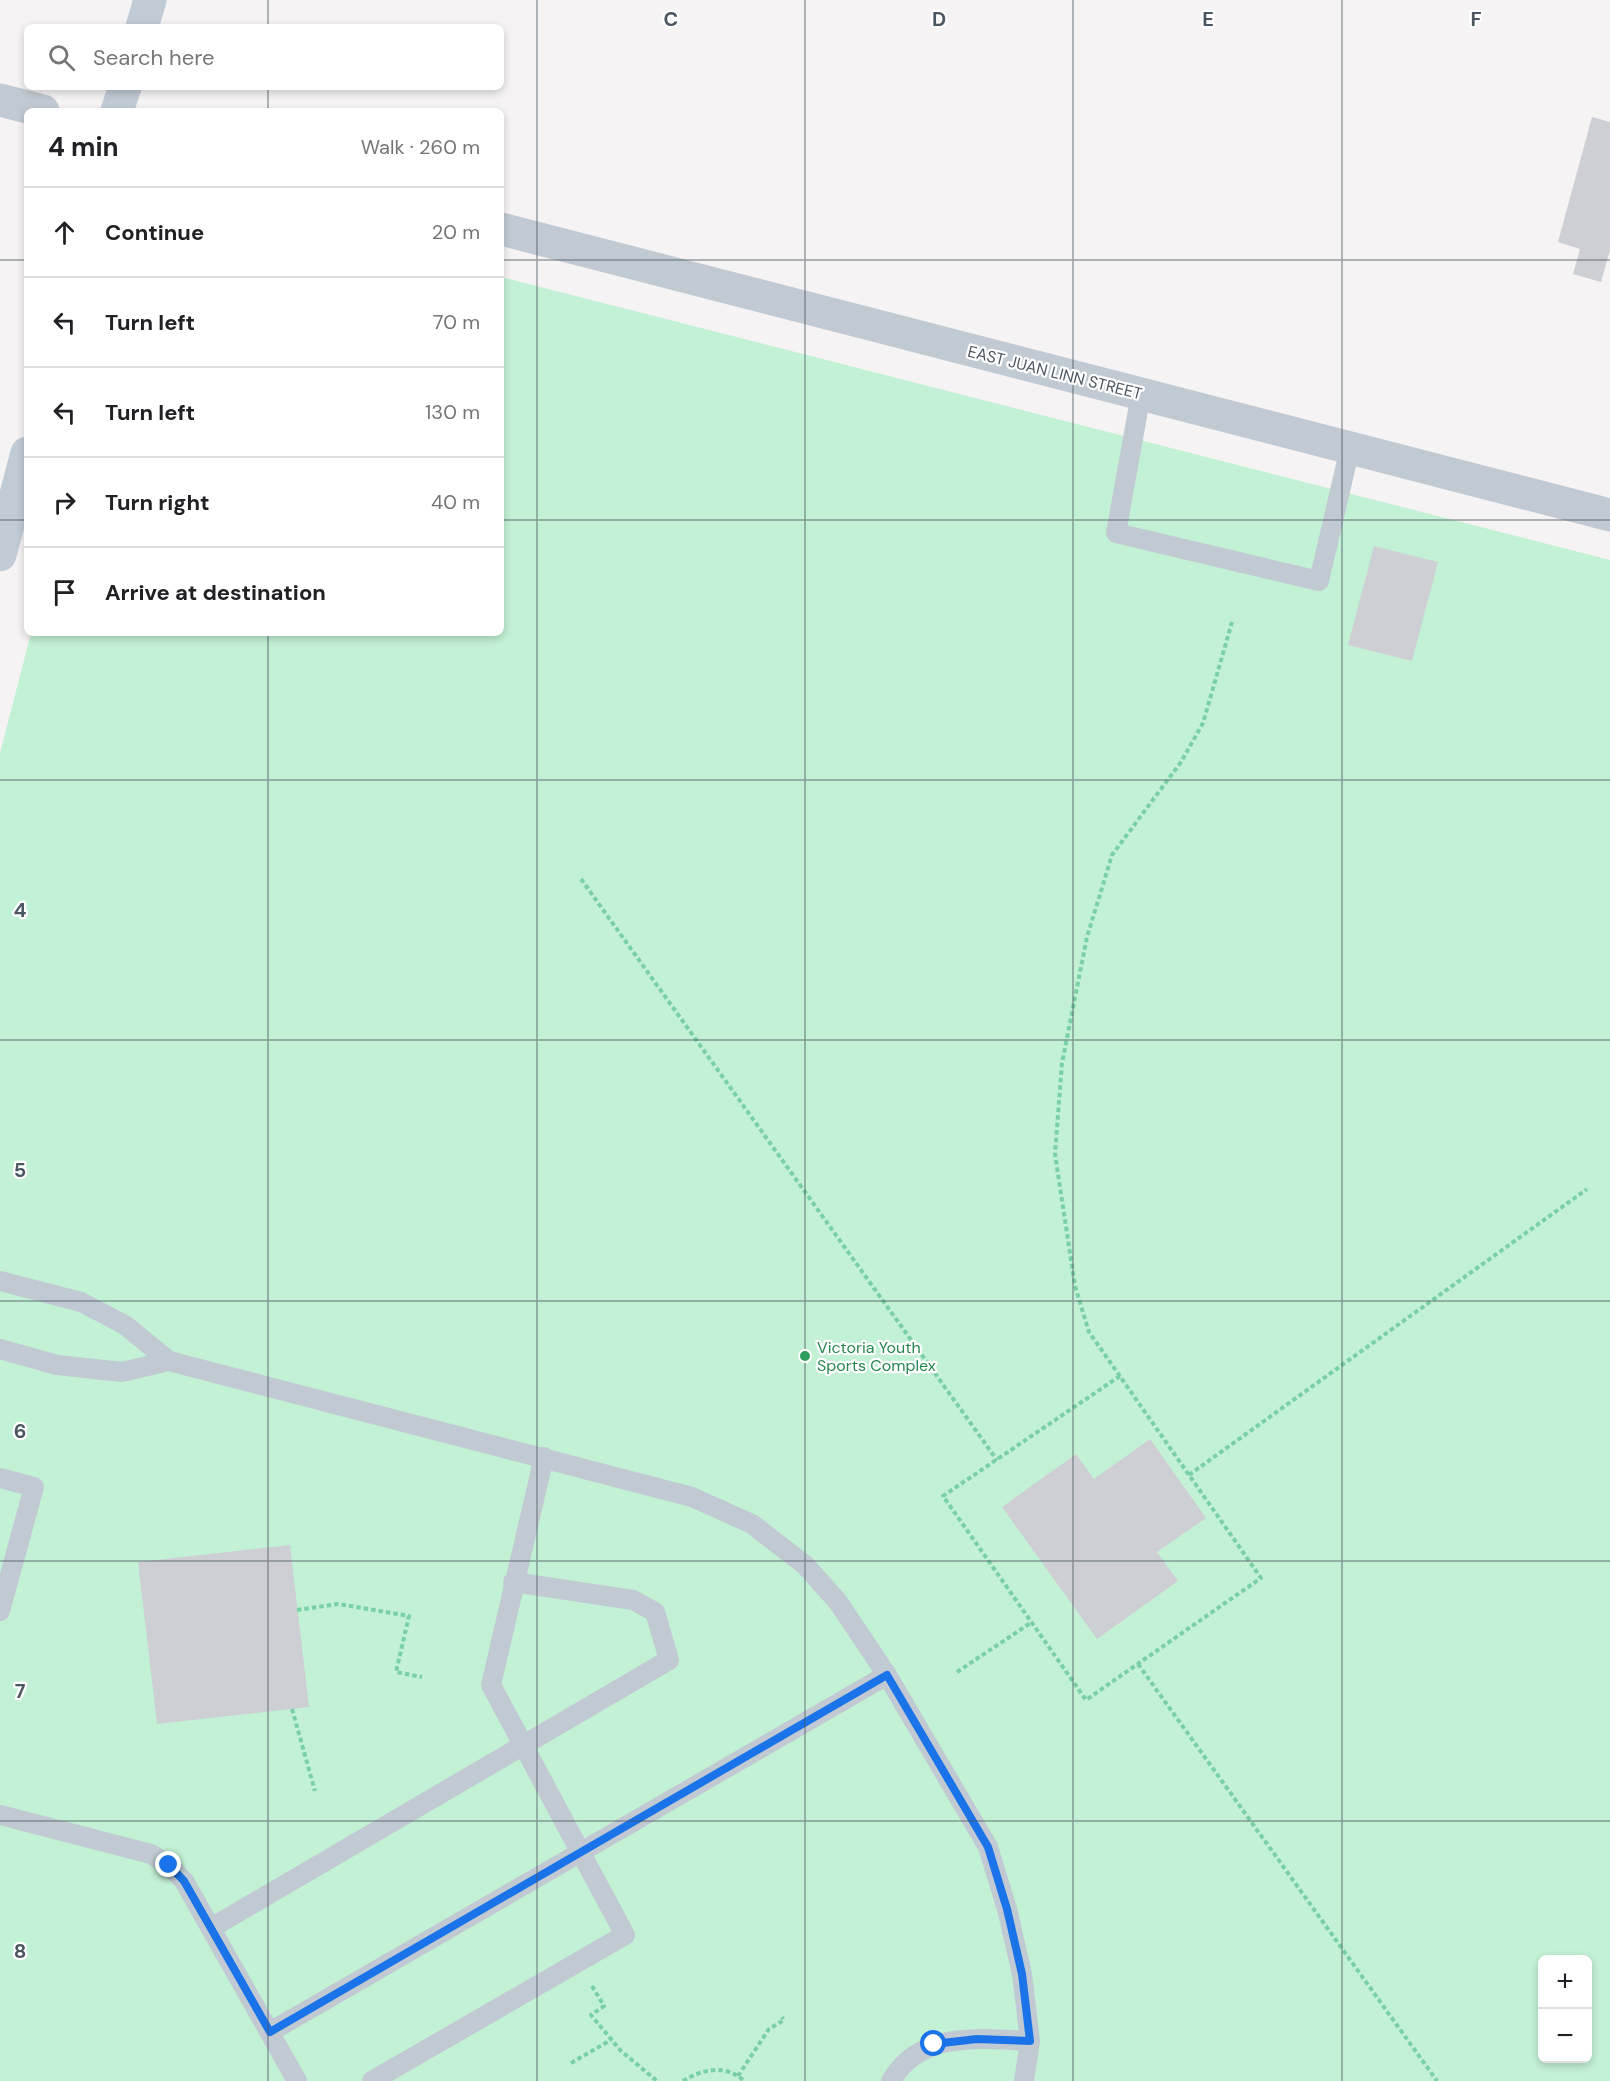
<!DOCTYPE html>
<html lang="en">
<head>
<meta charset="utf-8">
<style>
  :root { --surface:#fff; --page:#f2f2f2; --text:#202124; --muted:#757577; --line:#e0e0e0 }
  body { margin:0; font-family:"DM Sans",sans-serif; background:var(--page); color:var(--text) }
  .controls { position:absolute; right:18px; bottom:18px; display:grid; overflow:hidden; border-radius:9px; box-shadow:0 3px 9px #0003 }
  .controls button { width:54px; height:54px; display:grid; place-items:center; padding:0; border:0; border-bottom:2px solid var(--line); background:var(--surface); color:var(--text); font:30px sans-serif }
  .stop { position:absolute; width:18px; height:18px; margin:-14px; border:4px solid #1a73e8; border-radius:50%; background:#fff }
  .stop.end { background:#1a73e8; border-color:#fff; box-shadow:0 2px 6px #0008 }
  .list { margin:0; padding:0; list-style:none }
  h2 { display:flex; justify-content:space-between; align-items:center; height:78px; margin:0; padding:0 24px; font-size:26px }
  h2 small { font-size:20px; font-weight:400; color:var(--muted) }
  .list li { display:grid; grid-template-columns:39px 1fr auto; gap:18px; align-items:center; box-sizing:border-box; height:90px; padding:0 24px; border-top:2px solid var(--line) }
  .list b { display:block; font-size:22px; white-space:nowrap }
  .list em { font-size:20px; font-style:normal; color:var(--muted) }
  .icon { flex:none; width:33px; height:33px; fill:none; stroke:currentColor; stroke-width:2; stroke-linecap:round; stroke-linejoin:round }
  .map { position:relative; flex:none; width:1610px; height:2081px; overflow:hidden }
  .search { position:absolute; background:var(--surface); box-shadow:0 3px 9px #0003; left:24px; top:24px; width:480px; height:66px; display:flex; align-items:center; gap:15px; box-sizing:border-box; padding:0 21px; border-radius:9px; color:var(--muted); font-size:22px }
  .panel { position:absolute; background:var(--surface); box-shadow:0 3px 9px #0003; left:24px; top:108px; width:480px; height:528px; border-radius:9px }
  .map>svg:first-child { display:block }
  .green { fill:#c3f1d5; fill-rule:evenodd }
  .building { fill:#cdcfd5 }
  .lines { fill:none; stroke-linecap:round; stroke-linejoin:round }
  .path { stroke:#7ad0a6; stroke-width:4; stroke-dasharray:4.5 3; stroke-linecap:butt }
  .service { stroke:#c1cad2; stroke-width:20 }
  .minor { stroke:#c1cad2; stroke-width:33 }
  .secondary { stroke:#c1cbd6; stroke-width:33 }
  .route { stroke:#1a73e8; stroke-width:8 }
  .grid { fill:none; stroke:#4a5661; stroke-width:1.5; stroke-opacity:0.55 }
  .leisure-dot { fill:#2e9e5b; stroke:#fff; stroke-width:2 }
  .labels { text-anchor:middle; stroke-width:4.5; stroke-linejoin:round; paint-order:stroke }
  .street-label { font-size:16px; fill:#4a5661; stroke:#fff }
  .leisure-label { font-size:16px; fill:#27864d; stroke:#fff; text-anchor:start }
  .grid-label { font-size:20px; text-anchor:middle; font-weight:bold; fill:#4a5661; stroke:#fff; stroke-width:4.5; stroke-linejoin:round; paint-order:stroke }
</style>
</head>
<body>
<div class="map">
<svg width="1610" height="2081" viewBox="0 0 1610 2081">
  <rect width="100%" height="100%" fill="#f5f3f3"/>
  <path class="green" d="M 501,277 L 1610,560 L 1610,2081 L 0,2081 L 0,753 L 31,633 L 501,633 ZM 1542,1960 L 1588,1960 L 1588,2058 L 1542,2058 Z"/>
  <g class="building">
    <path d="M 1592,117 L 1610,122 L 1610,250 L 1601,282 L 1573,274 L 1580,249 L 1558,242 Z"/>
    <path d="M 1374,546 L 1438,562 L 1412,661 L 1348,645 Z"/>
    <path d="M 1150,1439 L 1206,1518 L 1157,1552 L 1178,1581 L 1097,1639 L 1002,1507 L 1076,1454 L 1094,1479 Z"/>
    <path d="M 290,1545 L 309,1707 L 157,1724 L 138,1562 Z"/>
  </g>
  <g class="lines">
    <g class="path">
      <path d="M 581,879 L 997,1460"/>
      <path d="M 1120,1376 L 943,1496 L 1086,1700 L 1261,1578 L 1089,1332 L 1075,1286 L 1055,1154 L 1062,1063 L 1087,937 L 1112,855 L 1181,762 L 1203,723 L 1232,622"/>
      <path d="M 1189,1475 L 1587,1189"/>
      <path d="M 297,1610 L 338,1604 L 409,1616 L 396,1672 L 422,1677"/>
      <path d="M 1138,1664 L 1437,2081"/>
      <path d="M 957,1672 L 1032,1622"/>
      <path d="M 292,1709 L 315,1791"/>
      <path d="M 592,1986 L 604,2006 L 591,2015 L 620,2050 L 657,2081"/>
      <path d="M 571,2063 L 611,2040"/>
      <path d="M 738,2076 L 769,2029 L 784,2020 L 782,2017"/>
      <path d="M 683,2081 C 702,2069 726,2064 744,2081"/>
    </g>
    <g class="service">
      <path d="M 1141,394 L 1116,533 L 1319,581 L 1350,448"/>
      <path d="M 0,1281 L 81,1302 L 125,1325 L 169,1361 L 122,1372 L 57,1365 L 0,1349"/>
      <path d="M 169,1361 L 692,1497 L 752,1524 L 805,1565 L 838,1602 L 887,1675 L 988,1847 L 1007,1909 L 1022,1974 L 1030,2041 L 1024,2081"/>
      <path d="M 0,1478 L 34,1487 L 0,1611"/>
      <path d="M 0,1815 L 151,1854 L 169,1865 L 184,1881 L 297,2081"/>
      <path d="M 211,1928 L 669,1660 L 655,1612 L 633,1600 L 513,1582"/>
      <path d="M 270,2032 L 887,1675"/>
      <path d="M 372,2081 L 625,1935 L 491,1685 L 544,1457"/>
      <path d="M 891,2081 C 921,2030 979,2039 1030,2041"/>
    </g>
    <g class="minor">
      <path d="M 0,100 L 43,111"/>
      <path d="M 501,229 L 1610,515"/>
    </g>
    <g class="secondary">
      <path d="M 142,27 L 150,0"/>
      <path d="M 117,111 L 125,87"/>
      <path d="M 0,555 L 27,453"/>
    </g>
  </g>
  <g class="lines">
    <path class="route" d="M 169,1865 L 184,1881 L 270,2032 L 887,1675 L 988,1847 L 1007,1909 L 1022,1974 L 1030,2041 L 977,2039 L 934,2044"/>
  </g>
  <path class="grid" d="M 268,0 L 268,27M 537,0 L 537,2081M 805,0 L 805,2081M 1073,0 L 1073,2081M 1342,0 L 1342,2081M 268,87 L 268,111M 0,260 L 27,260M 501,260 L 1610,260M 0,520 L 27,520M 501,520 L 1610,520M 268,633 L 268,2081M 0,780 L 1610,780M 0,1040 L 1610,1040M 0,1301 L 1610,1301M 0,1561 L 1610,1561M 0,1821 L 1610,1821"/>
  <circle class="leisure-dot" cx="805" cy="1356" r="6"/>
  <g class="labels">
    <g class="street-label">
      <text transform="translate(1055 372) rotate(14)" y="6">EAST JUAN LINN STREET</text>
    </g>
    <g class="leisure-label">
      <text x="817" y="1353">Victoria Youth<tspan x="817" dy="18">Sports Complex</tspan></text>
    </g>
  </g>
  <g class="grid-label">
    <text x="671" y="26">C</text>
    <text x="939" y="26">D</text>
    <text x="1208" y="26">E</text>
    <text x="1476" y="26">F</text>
    <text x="20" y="917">4</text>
    <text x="20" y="1177">5</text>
    <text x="20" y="1438">6</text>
    <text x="20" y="1698">7</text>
    <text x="20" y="1958">8</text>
  </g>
</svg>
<div class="controls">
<button>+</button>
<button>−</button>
</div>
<div class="stop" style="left:934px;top:2044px"></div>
<div class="stop end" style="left:169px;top:1865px"></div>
<div class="search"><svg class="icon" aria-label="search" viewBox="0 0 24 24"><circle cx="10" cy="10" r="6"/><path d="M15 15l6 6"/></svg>Search here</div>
<section class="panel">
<h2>4 min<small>Walk · 260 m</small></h2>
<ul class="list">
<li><svg class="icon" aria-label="ahead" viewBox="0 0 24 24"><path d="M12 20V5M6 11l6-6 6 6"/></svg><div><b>Continue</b></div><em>20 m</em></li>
<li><svg class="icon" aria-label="left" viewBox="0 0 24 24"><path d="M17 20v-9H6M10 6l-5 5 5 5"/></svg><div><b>Turn left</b></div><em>70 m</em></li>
<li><svg class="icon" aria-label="left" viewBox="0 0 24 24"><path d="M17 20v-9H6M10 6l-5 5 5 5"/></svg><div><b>Turn left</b></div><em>130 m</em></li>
<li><svg class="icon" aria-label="right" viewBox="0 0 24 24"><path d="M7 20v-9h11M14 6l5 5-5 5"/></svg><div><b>Turn right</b></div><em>40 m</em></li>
<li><svg class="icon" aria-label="arrive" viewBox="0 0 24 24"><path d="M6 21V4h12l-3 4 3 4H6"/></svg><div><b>Arrive at destination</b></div></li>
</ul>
</section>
</div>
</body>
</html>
